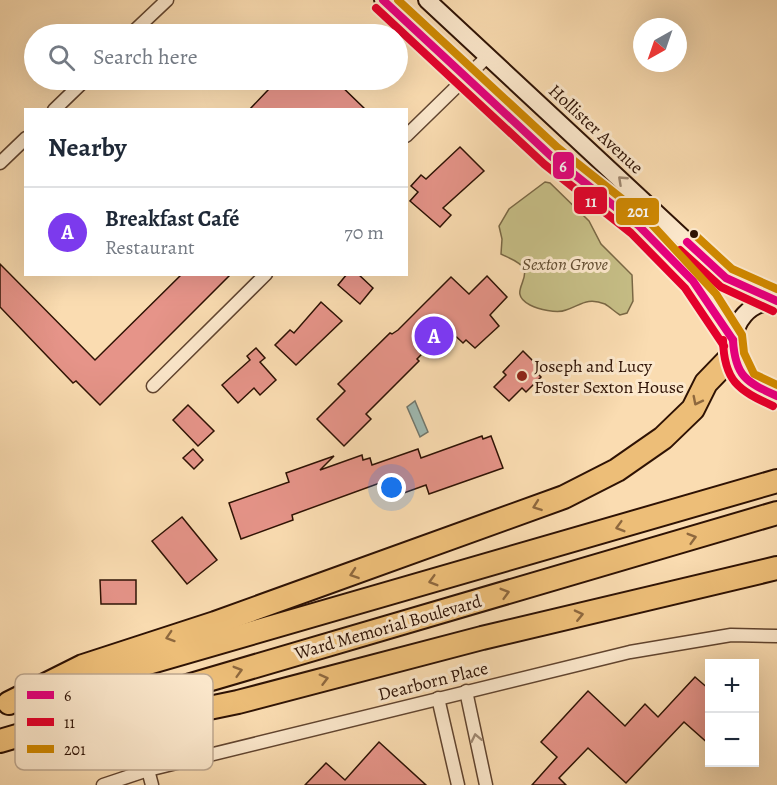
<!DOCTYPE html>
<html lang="en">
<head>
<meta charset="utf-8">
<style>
  :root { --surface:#fff; --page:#f2f2f3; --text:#1f2937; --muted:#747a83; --line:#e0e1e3; --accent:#7c3aed }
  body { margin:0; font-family:Alegreya,serif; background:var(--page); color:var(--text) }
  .controls { position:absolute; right:18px; bottom:18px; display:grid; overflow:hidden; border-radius:0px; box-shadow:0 6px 24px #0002 }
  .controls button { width:54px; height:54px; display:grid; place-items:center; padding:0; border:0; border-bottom:2px solid var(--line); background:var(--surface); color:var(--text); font:30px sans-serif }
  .compass { position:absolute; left:633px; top:18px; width:54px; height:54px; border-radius:50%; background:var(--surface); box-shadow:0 6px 24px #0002; rotate:220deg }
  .you { position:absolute; left:392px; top:488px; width:21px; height:21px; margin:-15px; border:4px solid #fff; border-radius:50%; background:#1a73e8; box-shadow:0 0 0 9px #1a73e833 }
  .badge { display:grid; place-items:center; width:39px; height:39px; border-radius:50%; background:var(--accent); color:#fff; font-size:20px; font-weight:700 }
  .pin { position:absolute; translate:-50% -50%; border:3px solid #fff; box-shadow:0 2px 6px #0006 }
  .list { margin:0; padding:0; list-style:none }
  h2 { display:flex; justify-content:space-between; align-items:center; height:78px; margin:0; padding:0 24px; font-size:26px }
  h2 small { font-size:20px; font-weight:400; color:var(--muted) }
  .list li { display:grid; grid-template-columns:39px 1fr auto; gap:18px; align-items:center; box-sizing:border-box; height:90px; padding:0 24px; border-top:2px solid var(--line) }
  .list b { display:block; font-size:22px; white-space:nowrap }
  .list p { margin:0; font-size:20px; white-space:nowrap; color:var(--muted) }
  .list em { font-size:20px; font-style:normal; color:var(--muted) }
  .icon { flex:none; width:33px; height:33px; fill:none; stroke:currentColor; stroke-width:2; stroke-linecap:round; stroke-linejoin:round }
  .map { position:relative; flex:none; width:777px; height:785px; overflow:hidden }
  .search { position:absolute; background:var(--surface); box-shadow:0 6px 24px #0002; left:24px; top:24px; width:384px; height:66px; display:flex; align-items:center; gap:15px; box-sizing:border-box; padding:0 21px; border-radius:33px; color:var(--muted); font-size:22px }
  .panel { position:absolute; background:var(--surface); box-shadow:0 6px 24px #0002; left:24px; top:108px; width:384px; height:168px; border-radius:0px }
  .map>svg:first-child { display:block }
  .green { fill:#c6be86; stroke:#7a6845; stroke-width:1.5 }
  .water { fill:#9fbab2; stroke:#72776c; stroke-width:1.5 }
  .building { fill:#e69489; stroke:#2e1204; stroke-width:1.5 }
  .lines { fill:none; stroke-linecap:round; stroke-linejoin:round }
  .minor-casing { stroke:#61442f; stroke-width:15 }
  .secondary-casing { stroke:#2e1204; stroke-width:20 }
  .motorway-casing { stroke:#2e1204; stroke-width:26 }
  .minor { stroke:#fce8cc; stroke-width:12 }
  .secondary { stroke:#fce8cc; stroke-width:16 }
  .motorway { stroke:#edbe78; stroke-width:22 }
  .bus-1-casing { stroke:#fce8cc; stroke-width:12 }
  .bus-2-casing { stroke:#fce8cc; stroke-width:12 }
  .bus-3-casing { stroke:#fce8cc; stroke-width:12 }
  .bus-1 { stroke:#e5007d; stroke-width:8 }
  .bus-2 { stroke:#e4002b; stroke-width:8 }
  .bus-3 { stroke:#cf8801; stroke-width:8 }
  .oneway { stroke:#9f8872 }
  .oneway2 { stroke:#8e683e }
  .bus-dot { fill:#2e1204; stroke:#fce8cc; stroke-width:2 }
  .poi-dot { fill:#8f2418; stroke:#fce8cc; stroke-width:2 }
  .labels { text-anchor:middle; stroke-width:6; stroke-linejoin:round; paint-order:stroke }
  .street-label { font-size:18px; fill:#2e1204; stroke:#fce8cc }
  .park-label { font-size:18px; font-style:italic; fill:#634e32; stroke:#fce8cc }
  .poi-label { font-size:18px; fill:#2e1204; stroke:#fce8cc; text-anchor:start }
  .key { fill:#fce8cc; stroke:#bea890; stroke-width:1.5 }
  .key-label { font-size:16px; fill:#2e1204 }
  .line-badge { stroke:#fce8cc; stroke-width:2 }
  .badge-label { font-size:16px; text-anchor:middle; font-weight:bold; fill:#fff }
</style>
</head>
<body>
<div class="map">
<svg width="777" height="785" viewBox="0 0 777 785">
  <rect width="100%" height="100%" fill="#fadcb1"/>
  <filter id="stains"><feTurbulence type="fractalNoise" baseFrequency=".00333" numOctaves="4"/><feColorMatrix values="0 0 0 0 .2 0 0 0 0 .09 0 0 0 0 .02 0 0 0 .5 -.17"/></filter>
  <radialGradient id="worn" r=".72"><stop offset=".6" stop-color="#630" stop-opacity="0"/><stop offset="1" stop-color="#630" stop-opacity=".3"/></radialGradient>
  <path class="green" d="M 545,182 L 550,183 L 589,221 L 601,244 L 632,275 L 633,301 L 627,313 L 620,315 C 615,312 610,307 605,304 C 587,297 581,305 566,310 C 557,314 538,309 530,305 C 508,294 529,281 524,269 C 520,261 508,258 501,254 L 502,239 L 499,226 L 509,209 Z"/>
  <path class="water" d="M 415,401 L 428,432 L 420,437 L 407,407 Z"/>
  <g class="building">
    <path d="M 270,80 L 335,80 L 366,110 L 249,110 L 268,90 L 264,86 Z"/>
    <path d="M 460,147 L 484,171 L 443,208 L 451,215 L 440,227 L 410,201 L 418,192 L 411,186 L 421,175 L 426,179 Z"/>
    <path d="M 0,264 L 95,360 L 182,274 L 231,274 L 100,405 L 76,381 L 73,383 L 0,307 Z"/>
    <path d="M 347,274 L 358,274 L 373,288 L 360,304 L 338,285 Z"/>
    <path d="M 487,276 L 507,297 L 490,315 L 499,326 L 475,348 L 466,340 L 463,343 L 447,328 L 417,359 L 419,361 L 366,414 L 371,419 L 344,446 L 317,419 L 345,391 L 338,384 L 390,333 L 392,334 L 398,330 L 451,277 L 469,294 Z"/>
    <path d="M 321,302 L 342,321 L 296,365 L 275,345 L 290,330 L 294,333 Z"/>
    <path d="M 256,348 L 265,358 L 260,362 L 276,380 L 260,395 L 254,388 L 238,403 L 222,385 L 250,360 L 247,356 Z"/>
    <path d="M 523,351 L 542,370 L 538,374 L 541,377 L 526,392 L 522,388 L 509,401 L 494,387 L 506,375 L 503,372 Z"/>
    <path d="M 188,405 L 214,431 L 198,446 L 173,420 Z"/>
    <path d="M 482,436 L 483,439 L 491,436 L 503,468 L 429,494 L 426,485 L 401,494 L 400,490 L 392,492 L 388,480 L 292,515 L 293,520 L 241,539 L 229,503 L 289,482 L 286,473 L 334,456 L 320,470 L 362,455 L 363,460 L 370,458 L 372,465 L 418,449 L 421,458 Z"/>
    <path d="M 193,449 L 203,460 L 194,469 L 183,458 Z"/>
    <path d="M 182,517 L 217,560 L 187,584 L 152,541 Z"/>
    <path d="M 100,580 L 136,580 L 136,604 L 101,604 Z"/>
    <path d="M 695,677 L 710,690 L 710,745 L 684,722 L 626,783 L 588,748 L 559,778 L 566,785 L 532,785 L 557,757 L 541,742 L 588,691 L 625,726 L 645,704 L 658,717 Z"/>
    <path d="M 379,742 L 426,785 L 305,785 L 326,763 L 345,780 Z"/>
  </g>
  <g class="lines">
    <g class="minor-casing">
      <g id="minor">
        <path d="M 131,34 L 167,0"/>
        <path d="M 54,110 L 85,80"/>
        <path d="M 406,136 L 488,56"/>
        <path d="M 0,163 L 26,138"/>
        <path d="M 153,386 L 266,274"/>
        <path d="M 466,691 L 486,785"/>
        <path d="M 438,698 L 458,785"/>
        <path d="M 148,770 L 152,785"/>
        <path d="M 103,785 L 148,770 L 630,652 L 731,635 L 777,636"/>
      </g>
    </g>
    <g class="secondary-casing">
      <g id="secondary">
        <path d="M 383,0 L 551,156 L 638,225 L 693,281 L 708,300 L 733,340"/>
        <path d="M 427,0 L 726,278 L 772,301"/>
        <path d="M 777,301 C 720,301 717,387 777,394"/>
      </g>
    </g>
    <g class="motorway-casing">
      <g id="motorway">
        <path d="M 58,689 L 777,481"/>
        <path d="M 9,703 L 83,666 L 215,623 L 564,497 L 617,470 L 663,438 L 693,409 L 706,383 L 733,355"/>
        <path d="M 0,741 L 777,513"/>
        <path d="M 40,743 L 238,702 L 482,638 L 777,568"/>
      </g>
    </g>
    <use href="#minor" class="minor"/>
    <use href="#secondary" class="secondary"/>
    <use href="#motorway" class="motorway"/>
    <g class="bus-1-casing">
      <g id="bus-1">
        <path d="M 383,0 L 551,156 L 638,225 L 693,281 L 733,340"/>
        <path d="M 687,242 L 726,278 L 777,301"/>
        <path d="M 733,340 C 735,376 746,382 777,396"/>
      </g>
    </g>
    <g class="bus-2-casing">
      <g id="bus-2">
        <path d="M 376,8 L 544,164 L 631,233 L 685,288 L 724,346"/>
        <path d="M 680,250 L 721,287 L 773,311"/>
        <path d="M 723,340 C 724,381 738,390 773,406"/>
      </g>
    </g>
    <g class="bus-3-casing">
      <g id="bus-3">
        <path d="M 398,0 L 558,148 L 646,218 L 716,294 L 742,335 L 744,353 L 754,374 L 777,385"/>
        <path d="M 694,234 L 732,269 L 777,289"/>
      </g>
    </g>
    <use href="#bus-1" class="bus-1"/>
    <use href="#bus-2" class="bus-2"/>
    <use href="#bus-3" class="bus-3"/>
  </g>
  <defs><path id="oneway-chevron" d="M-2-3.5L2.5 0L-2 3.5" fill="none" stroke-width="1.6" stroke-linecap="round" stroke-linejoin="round" transform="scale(1.5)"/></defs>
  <g class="oneway">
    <use href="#oneway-chevron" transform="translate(622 180) rotate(-137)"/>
    <use href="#oneway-chevron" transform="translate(476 738) rotate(-102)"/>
  </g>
  <g class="oneway2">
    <use href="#oneway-chevron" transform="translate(697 401) rotate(117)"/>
    <use href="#oneway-chevron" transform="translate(537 506) rotate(160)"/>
    <use href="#oneway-chevron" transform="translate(620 527) rotate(164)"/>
    <use href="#oneway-chevron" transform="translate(692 538) rotate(-16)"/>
    <use href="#oneway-chevron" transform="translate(354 574) rotate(161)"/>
    <use href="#oneway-chevron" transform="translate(433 581) rotate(164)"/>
    <use href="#oneway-chevron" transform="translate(505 593) rotate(-16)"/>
    <use href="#oneway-chevron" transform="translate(579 615) rotate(-13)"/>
    <use href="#oneway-chevron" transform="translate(170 637) rotate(162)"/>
    <use href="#oneway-chevron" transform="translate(238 671) rotate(-16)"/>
    <use href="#oneway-chevron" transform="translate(324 679) rotate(-15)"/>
  </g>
  <circle class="bus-dot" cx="694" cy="234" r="5"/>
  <circle class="poi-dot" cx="522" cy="376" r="6"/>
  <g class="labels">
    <g class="street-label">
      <text transform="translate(596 129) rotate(43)" y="6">Hollister Avenue</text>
      <text transform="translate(388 627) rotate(-16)" y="6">Ward Memorial Boulevard</text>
      <text transform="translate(433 681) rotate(-14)" y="6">Dearborn Place</text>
    </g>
    <g class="park-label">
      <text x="565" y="270">Sexton Grove</text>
    </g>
    <g class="poi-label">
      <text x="534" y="372">Joseph and Lucy<tspan x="534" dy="21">Foster Sexton House</tspan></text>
    </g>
  </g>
  <rect x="15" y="674" width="198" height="96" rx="9" class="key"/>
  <rect x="27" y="691" width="27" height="8" fill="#e5007d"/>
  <rect x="27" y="718" width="27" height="8" fill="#e4002b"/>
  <rect x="27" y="745" width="27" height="8" fill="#cf8801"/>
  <g class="key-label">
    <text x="64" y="701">6</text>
    <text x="64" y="728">11</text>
    <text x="64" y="755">201</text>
  </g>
  <g class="line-badge">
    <rect x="552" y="151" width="23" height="29" rx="6" fill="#e5007d"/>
    <rect x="573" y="186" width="35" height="29" rx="6" fill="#e4002b"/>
    <rect x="615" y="197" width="45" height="29" rx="6" fill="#cf8801"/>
  </g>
  <g class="badge-label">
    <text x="563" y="172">6</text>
    <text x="591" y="207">11</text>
    <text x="638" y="217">201</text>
  </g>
  <rect width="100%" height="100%" filter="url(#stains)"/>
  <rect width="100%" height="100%" fill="url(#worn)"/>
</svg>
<div class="controls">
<button>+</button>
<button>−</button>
</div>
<svg class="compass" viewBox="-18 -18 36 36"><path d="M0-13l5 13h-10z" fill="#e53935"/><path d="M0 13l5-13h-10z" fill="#747a83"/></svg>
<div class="you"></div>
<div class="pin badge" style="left:434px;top:336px">A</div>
<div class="search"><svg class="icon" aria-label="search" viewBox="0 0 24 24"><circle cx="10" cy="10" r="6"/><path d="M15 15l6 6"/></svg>Search here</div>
<section class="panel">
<h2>Nearby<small></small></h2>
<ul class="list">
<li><span class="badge">A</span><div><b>Breakfast Café</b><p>Restaurant</p></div><em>70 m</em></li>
</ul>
</section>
</div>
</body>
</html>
